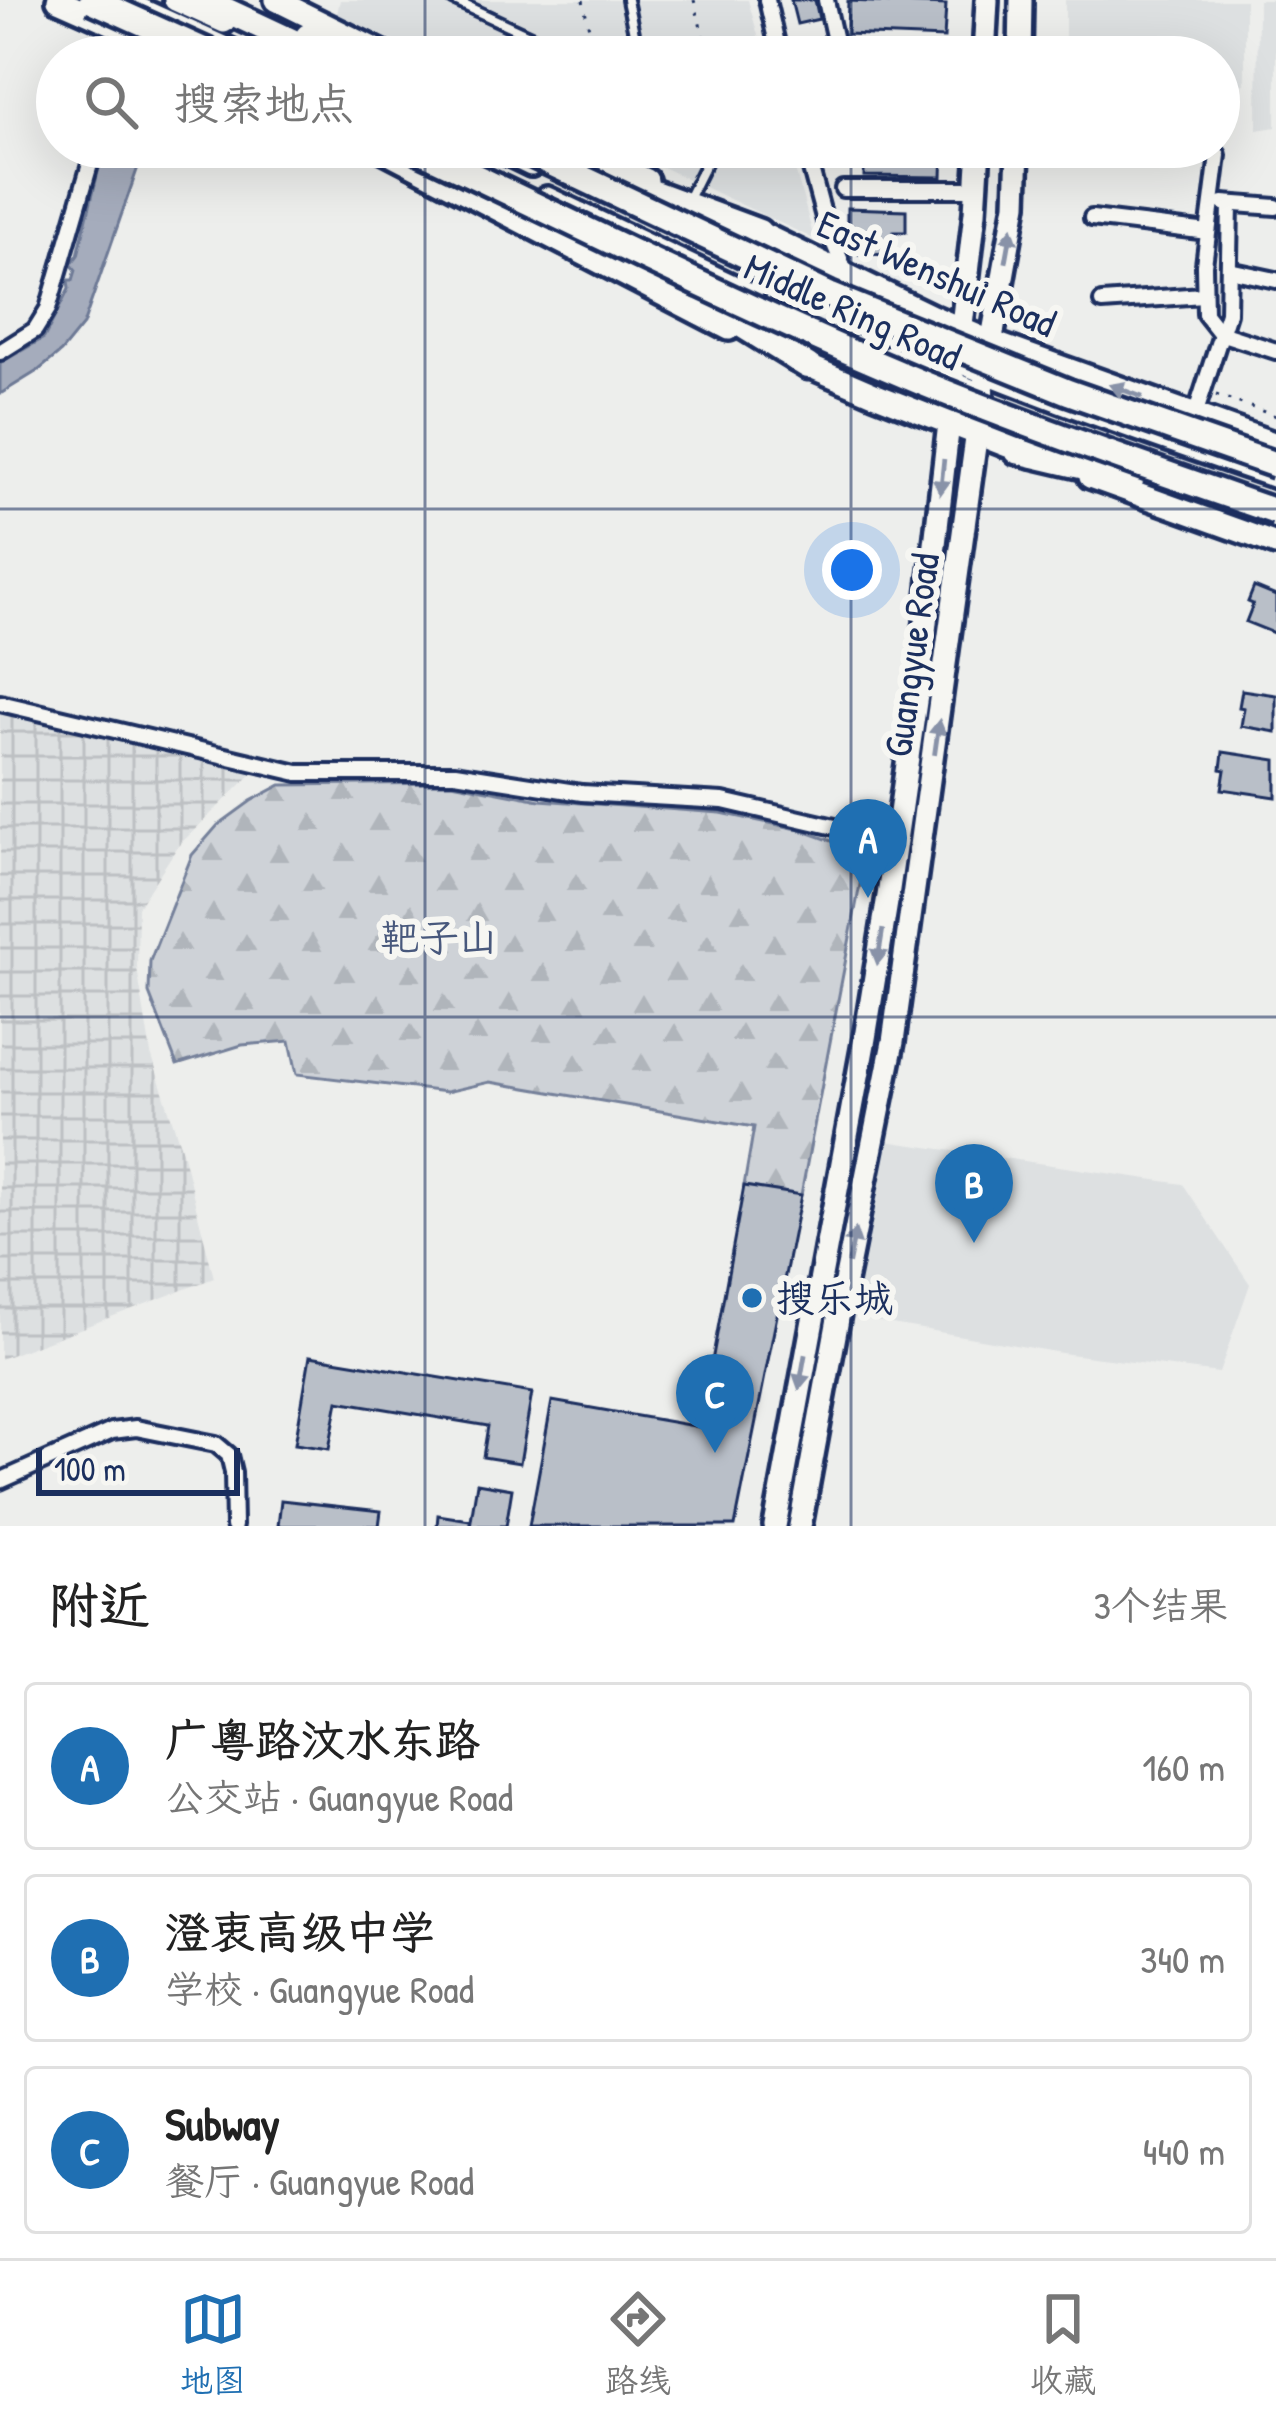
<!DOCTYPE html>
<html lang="zh">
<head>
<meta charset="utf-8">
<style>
  :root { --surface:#fff; --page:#f2f2f2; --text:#222; --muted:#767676; --line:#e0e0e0; --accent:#1f6fb2 }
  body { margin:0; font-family:"Patrick Hand","LXGW WenKai TC",sans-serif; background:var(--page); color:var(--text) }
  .scale { position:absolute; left:36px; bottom:30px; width:204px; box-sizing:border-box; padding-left:12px; border:6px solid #1b2f5e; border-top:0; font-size:33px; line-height:42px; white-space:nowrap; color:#1b2f5e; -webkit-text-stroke:9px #f6f6f2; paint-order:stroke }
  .you { position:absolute; left:852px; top:570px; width:42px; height:42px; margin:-30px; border:9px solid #fff; border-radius:50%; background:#1a73e8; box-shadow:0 0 0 18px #1a73e833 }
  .badge { display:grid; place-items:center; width:78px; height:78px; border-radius:50%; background:var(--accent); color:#fff; font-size:39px; font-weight:700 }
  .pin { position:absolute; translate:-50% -99px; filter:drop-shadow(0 3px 6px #0008) }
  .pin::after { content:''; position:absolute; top:63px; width:42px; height:36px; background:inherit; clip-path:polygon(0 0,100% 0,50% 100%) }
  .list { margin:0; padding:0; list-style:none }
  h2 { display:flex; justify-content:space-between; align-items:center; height:156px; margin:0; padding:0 48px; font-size:51px }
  h2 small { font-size:39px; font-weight:400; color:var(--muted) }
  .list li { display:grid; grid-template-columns:78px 1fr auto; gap:36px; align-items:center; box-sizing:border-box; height:168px; margin:0 24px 24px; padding:0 24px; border:3px solid var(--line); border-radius:12px }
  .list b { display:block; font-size:45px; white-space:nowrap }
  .list p { margin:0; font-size:39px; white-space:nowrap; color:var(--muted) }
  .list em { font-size:39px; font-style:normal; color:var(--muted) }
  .icon { flex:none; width:66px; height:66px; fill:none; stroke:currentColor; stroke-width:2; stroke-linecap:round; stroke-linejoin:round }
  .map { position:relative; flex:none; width:1276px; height:1526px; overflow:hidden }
  .search { position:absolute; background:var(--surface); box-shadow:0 12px 48px #0002; left:36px; right:36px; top:36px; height:132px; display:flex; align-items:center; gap:30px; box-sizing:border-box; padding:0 42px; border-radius:66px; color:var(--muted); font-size:45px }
  .sheet { height:732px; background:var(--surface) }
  nav { display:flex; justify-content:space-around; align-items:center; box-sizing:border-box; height:168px; border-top:3px solid var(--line); background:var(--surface); font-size:33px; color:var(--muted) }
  nav a { display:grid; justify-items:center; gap:6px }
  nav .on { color:var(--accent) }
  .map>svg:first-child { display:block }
  .built { fill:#dde0e1 }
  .industrial { fill:url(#industrial-grid) }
  .forest { fill:url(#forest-firs); stroke:#74809a; stroke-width:3 }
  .water { fill:#a5acbc; stroke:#6e7a96; stroke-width:3 }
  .building { fill:#b9bfc8; stroke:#1b2f5e; stroke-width:3 }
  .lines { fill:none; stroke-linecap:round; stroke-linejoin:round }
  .service-casing { stroke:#1b2f5e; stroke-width:16 }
  .minor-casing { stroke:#1b2f5e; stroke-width:22 }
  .secondary-casing { stroke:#1b2f5e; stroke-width:30 }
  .primary-casing { stroke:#1b2f5e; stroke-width:30 }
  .trunk-casing { stroke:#1b2f5e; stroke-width:33 }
  .path { stroke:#1b2f5e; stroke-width:3; stroke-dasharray:3 9; stroke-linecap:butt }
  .service { stroke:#f6f6f2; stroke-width:8 }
  .minor { stroke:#f6f6f2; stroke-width:14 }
  .secondary { stroke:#f6f6f2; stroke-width:21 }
  .primary { stroke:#f6f6f2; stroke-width:21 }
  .trunk { stroke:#f6f6f2; stroke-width:24 }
  .trunk-bridge-casing { stroke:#1b2f5e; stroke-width:33; stroke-linecap:butt }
  .trunk-bridge { stroke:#f6f6f2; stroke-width:24 }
  .oneway { fill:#8892a8 }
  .grid { fill:none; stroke:#1b2f5e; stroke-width:3; stroke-opacity:0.55 }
  .poi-dot { fill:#1f6fb2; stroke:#f6f6f2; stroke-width:4.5 }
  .labels { text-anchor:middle; stroke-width:12; stroke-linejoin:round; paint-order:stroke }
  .street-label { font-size:39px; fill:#1b2f5e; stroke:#f6f6f2 }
  .park-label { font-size:39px; fill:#48587c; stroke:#f6f6f2 }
  .poi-label { font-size:39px; fill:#1b2f5e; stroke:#f6f6f2; text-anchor:start }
</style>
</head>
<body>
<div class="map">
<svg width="1276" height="1526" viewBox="0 0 1276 1526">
  <defs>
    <pattern id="industrial-grid" width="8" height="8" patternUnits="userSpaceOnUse" patternTransform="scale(3)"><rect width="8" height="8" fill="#dde0e1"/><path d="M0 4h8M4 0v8" fill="none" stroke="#bdc0c3"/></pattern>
    <pattern id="forest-firs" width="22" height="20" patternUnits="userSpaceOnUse" patternTransform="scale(3)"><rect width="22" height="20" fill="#ced2d7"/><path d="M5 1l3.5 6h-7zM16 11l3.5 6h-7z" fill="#b0b5bb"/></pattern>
  </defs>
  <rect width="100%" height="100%" fill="#edeeec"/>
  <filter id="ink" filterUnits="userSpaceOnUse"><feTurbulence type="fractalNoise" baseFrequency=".00833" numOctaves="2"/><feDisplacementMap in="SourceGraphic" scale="24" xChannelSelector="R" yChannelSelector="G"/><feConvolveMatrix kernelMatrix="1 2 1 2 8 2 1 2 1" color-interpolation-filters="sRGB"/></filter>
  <g filter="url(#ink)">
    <g class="built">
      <path d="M 340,0 L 748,0 L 764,57 L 428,57 L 337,14 Z"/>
      <path d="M 1065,0 L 1245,0 L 1245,84 L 1222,88 L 1219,106 L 1219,57 L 1065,57 Z"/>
      <path d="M 1258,0 L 1276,0 L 1276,127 L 1257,130 Z"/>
      <path d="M 620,147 L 789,147 L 814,239 Z"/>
      <path d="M 885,1141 L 1183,1184 L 1250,1284 L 1219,1373 L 1061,1353 L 851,1317 Z"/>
    </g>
    <path class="industrial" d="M 0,703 L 262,764 L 178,846 L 138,907 L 137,968 L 151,1054 L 182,1151 L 214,1278 L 0,1359 Z"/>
    <path class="forest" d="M 452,783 L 540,800 L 721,813 L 798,829 L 866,853 L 801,1195 L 744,1186 L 754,1127 L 490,1082 L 446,1092 L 297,1074 L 290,1041 L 242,1045 L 177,1065 L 149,993 L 150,961 L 192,855 L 218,825 L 251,801 L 281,785 Z"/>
    <path class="water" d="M 104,147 L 145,147 L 83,325 L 61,352 L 39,370 L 0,394 L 0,363 L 44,338 L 69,289 L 68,280 L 73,280 L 76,270 L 71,264 L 78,255 Z"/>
    <g class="building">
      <path d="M 791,0 L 815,0 L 819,19 L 797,24 Z"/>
      <path d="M 848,1 L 946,5 L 944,38 L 847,34 Z"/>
      <path d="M 864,147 L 943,147 L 942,177 L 864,176 Z"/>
      <path d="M 847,208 L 906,210 L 906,232 L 894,232 L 894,255 L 859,254 L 860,230 L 847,229 Z"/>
      <path d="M 1254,587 L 1276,596 L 1276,634 L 1246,622 L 1253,604 L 1248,602 Z"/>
      <path d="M 1242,690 L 1276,695 L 1276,732 L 1241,726 L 1244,708 L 1239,707 Z"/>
      <path d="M 1223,752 L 1276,760 L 1276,797 L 1222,789 L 1225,770 L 1221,769 Z"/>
      <path d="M 744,1186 L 801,1195 L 735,1526 L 529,1526 L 552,1401 L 700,1427 Z"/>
      <path d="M 310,1356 L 532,1393 L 520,1463 L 483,1457 L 488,1426 L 338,1401 L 329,1449 L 295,1444 Z"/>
      <path d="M 477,1483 L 512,1489 L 506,1526 L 470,1526 Z"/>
      <path d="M 281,1500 L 381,1511 L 379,1526 L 278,1526 Z"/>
      <path d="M 438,1515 L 470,1520 L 470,1526 L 437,1526 Z"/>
    </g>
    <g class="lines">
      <g class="service-casing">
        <g id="service">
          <path d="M 453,0 L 576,57"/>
          <path d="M 627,0 L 639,57"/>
          <path d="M 688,199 L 714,147"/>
        </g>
      </g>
      <g class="minor-casing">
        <g id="minor">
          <path d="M 767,0 L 780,57"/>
          <path d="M 826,0 L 835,41 L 846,57"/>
          <path d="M 120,57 L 128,28"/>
          <path d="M 805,147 L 826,225 L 846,273"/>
          <path d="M 1218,155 L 1204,265 L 1205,314 L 1220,333 L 1276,351"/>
          <path d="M 843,189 L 976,189"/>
          <path d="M 1223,203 L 1276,207"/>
          <path d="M 1092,218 L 1208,232"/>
          <path d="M 1229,270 L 1276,280"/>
          <path d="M 1102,302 L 1203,295"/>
          <path d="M 0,352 L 35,330 L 48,309 L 95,147"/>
          <path d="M 1195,415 L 1228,313 L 1230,204"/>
          <path d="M 0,703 L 298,773 L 455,773 L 582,793 L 723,801 L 895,841"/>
          <path d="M 0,1481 L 112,1431 L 136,1428 L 216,1444 L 229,1455 L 233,1472 L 234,1526"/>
        </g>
      </g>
      <g class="secondary-casing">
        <g id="secondary">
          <path d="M 984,57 L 987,0"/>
          <path d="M 1020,57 L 1021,0"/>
          <path d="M 960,343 L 975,212 L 979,147"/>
          <path d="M 775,1526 L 865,1038 L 888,896 L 920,674 L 954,380"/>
          <path d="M 800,1526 L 842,1297 L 893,1042 L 982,395 L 1016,204 L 1018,147"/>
        </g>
      </g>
      <g class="primary-casing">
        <g id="primary">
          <path d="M 58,0 L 187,57"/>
          <path d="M 120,0 L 245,57"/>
          <path d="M 175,0 L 224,22"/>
          <path d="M 276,0 L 391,57"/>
          <path d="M 377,147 L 729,329"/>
          <path d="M 494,147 L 531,165"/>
          <path d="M 577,147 L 647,180"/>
          <path d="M 547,198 L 752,295"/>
          <path d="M 746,226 L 932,316 L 992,342 L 1276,444"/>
          <path d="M 858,319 C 994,380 1135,429 1276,477"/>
          <path d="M 890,357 L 978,393"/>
          <path d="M 795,360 L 874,394 L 1033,456"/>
          <path d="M 1090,477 L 1276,544"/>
        </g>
      </g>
      <g class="trunk-casing">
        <g id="trunk">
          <path d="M 204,0 L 326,57"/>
          <path d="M 308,36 L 323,38 L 361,57"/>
          <path d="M 603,174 L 759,232"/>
          <path d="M 706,303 L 808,366"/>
          <path d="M 1017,451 L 1132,478"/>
        </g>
      </g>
      <g class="path">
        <path d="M 583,0 L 595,57"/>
        <path d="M 694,0 L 707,52 L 705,57"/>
        <path d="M 1216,395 L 1276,416"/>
      </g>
      <use href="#service" class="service"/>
      <use href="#minor" class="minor"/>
      <use href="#secondary" class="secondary"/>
      <use href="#primary" class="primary"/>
      <use href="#trunk" class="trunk"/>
      <g class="trunk-bridge-casing">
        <g id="trunk-bridge">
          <path d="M 92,0 L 219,57"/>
          <path d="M 413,147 C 583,227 751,312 925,384 C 1041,431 1158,471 1276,512"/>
          <path d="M 517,147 L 829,295 L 1068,392 L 1276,465"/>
        </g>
      </g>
      <use href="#trunk-bridge" class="trunk-bridge"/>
    </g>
    <defs><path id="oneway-solid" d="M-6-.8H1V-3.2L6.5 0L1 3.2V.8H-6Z" transform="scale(3)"/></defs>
    <g class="oneway">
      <use href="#oneway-solid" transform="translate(1009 245) rotate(-80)"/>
      <use href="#oneway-solid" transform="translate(1126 391) rotate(-160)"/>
      <use href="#oneway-solid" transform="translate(942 477) rotate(96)"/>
      <use href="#oneway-solid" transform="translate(937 737) rotate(-82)"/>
      <use href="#oneway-solid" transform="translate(880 947) rotate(99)"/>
      <use href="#oneway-solid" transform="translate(852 1246) rotate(-79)"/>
      <use href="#oneway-solid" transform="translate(802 1372) rotate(100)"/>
    </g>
  </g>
  <path class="grid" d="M 425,0 L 425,57M 851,0 L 851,57M 425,147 L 425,1526M 851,147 L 851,1526M 0,509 L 1276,509M 0,1017 L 1276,1017"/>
  <circle class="poi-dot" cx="752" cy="1298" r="12"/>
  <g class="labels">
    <g class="street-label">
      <text transform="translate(937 273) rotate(24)" y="14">East Wenshui Road</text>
      <text transform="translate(853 311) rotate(24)" y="14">Middle Ring Road</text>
      <text transform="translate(911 655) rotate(-82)" y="14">Guangyue Road</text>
    </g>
    <g class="park-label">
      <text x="439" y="951">靶子山</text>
    </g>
    <g class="poi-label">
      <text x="776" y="1312">搜乐城</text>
    </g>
  </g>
</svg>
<div class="scale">100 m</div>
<div class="you"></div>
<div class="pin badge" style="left:868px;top:898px">A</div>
<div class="pin badge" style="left:974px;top:1243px">B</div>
<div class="pin badge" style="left:715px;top:1453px">C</div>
<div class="search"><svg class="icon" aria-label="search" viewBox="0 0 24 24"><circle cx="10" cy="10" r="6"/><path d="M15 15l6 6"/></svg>搜索地点</div>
</div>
<section class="sheet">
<h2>附近<small>3个结果</small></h2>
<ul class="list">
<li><span class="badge">A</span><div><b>广粤路汶水东路</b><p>公交站 · Guangyue Road</p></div><em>160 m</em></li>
<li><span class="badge">B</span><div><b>澄衷高级中学</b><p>学校 · Guangyue Road</p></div><em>340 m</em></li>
<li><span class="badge">C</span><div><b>Subway</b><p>餐厅 · Guangyue Road</p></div><em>440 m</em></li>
</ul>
</section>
<nav>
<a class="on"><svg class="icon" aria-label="map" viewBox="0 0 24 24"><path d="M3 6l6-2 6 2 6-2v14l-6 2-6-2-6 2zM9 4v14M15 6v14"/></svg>地图</a>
<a><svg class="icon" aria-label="directions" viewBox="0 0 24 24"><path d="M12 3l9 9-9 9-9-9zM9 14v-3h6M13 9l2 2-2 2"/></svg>路线</a>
<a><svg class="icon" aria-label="saved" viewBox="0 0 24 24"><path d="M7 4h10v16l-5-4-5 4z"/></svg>收藏</a>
</nav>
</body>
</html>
